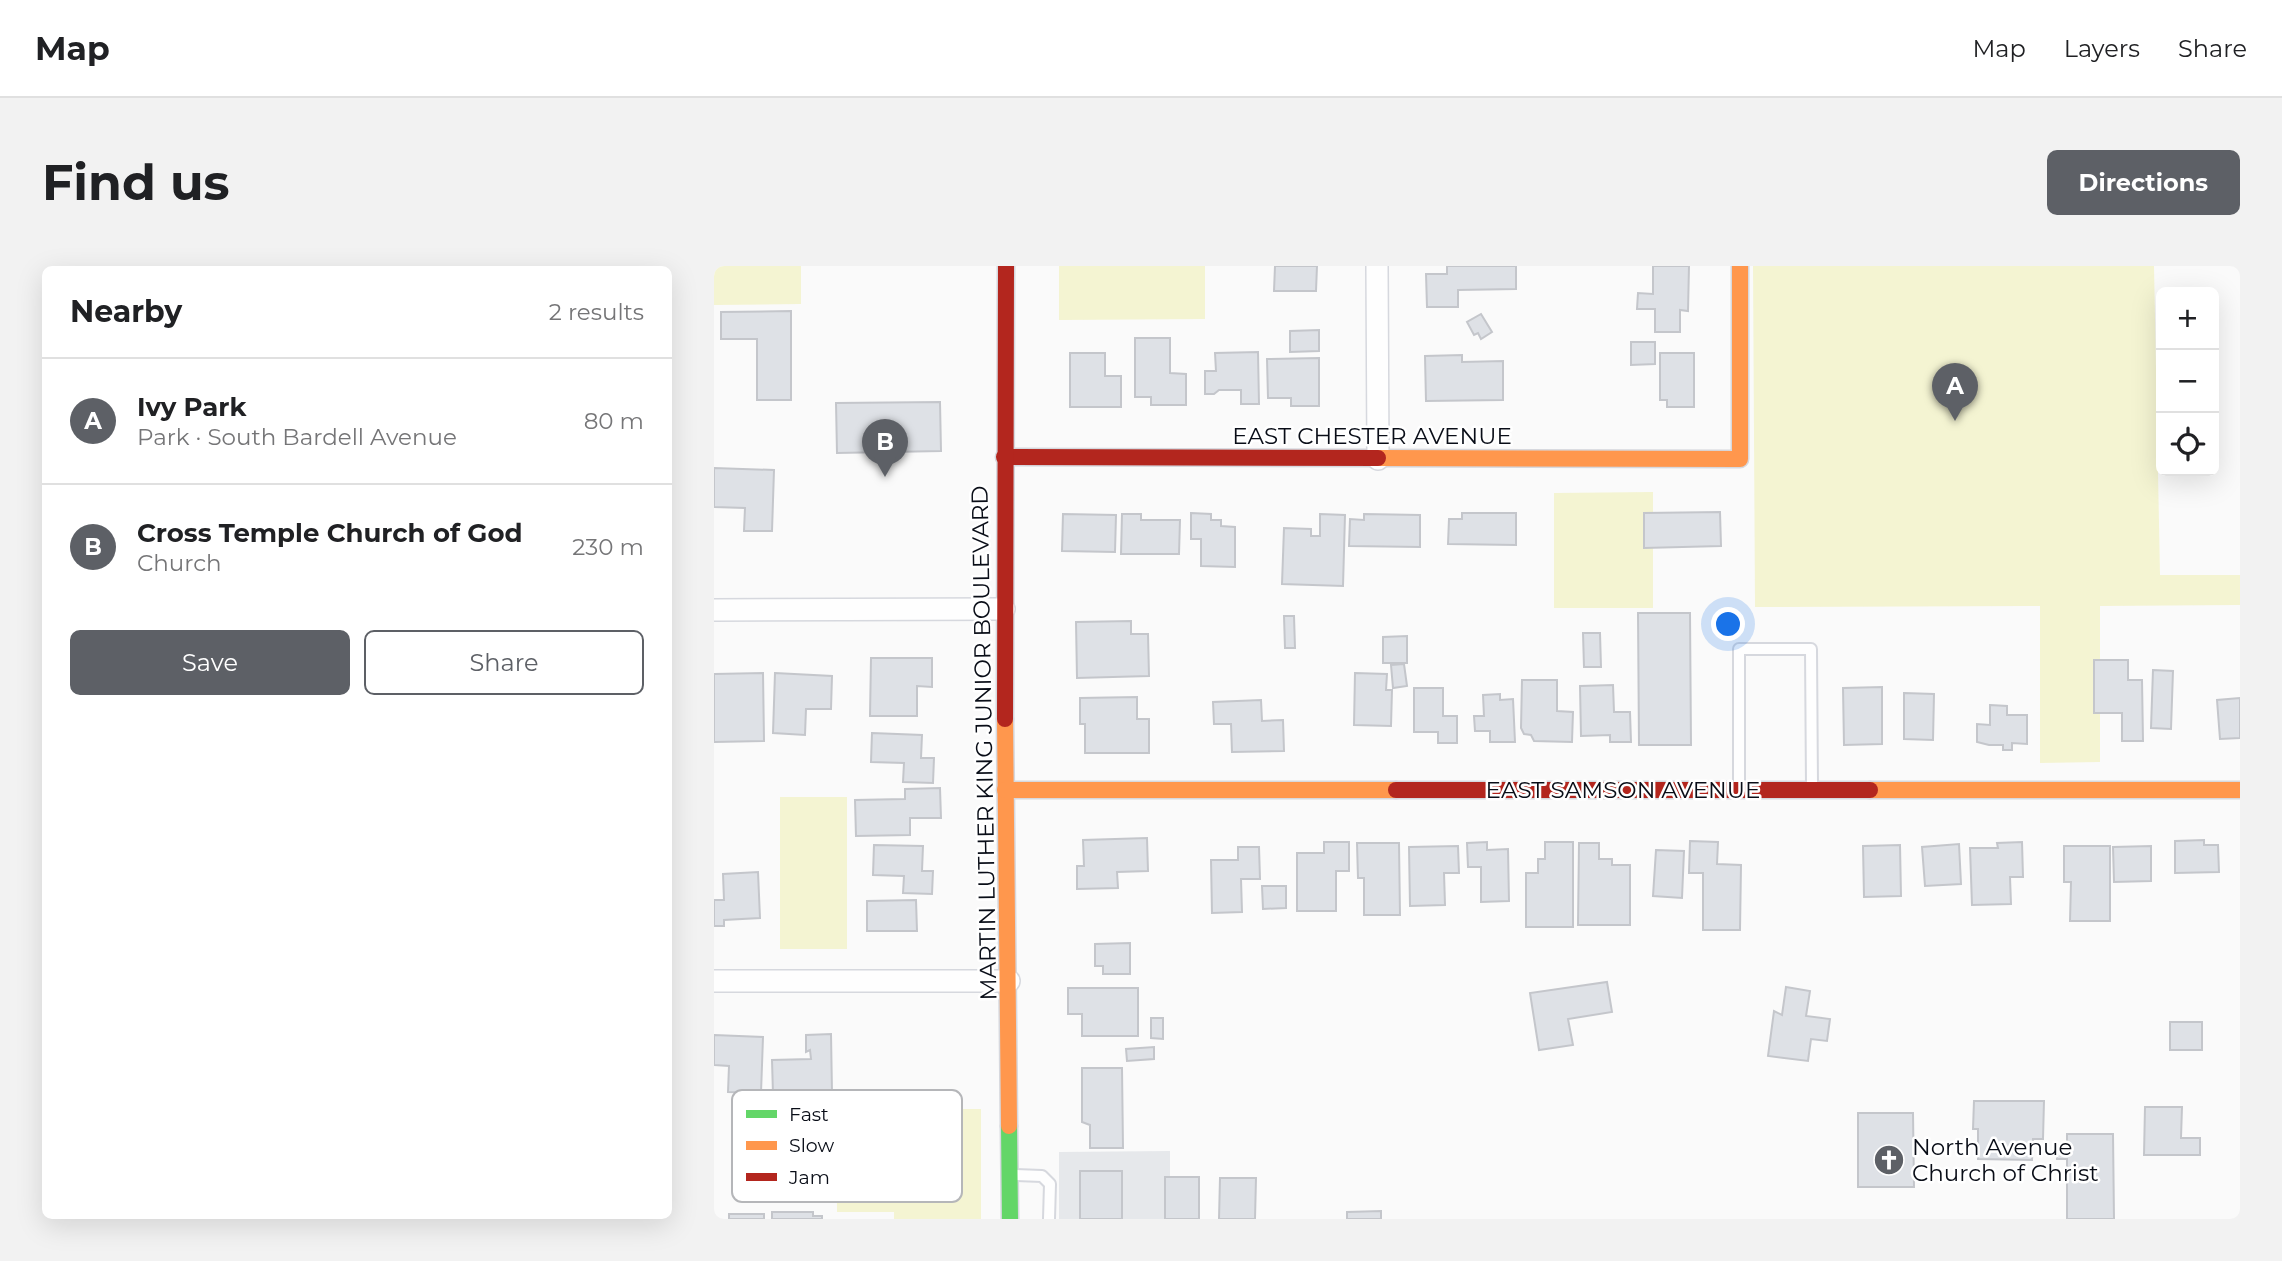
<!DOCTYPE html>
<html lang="en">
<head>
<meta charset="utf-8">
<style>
  :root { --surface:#fff; --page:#f2f2f2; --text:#202124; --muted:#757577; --line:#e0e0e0; --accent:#5d6066 }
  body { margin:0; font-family:Montserrat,sans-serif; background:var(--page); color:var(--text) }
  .controls { position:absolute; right:21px; top:21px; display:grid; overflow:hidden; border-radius:10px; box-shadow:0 7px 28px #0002 }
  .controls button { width:63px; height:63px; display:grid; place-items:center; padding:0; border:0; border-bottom:2px solid var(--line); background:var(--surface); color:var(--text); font:35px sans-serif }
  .you { position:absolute; left:1015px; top:359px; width:24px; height:24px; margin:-18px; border:5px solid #fff; border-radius:50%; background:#1a73e8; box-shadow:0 0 0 10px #1a73e833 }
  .badge { display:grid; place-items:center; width:46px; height:46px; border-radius:50%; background:var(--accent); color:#fff; font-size:23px; font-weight:700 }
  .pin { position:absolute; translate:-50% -58px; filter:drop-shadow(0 2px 4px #0008) }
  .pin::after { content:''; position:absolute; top:37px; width:24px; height:21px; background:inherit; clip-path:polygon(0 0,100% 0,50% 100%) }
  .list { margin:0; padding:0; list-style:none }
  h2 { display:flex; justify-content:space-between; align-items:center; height:91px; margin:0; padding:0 28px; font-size:30px }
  h2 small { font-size:23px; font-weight:400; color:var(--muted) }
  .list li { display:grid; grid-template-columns:46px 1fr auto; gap:21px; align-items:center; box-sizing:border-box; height:126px; padding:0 28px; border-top:2px solid var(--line) }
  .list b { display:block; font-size:26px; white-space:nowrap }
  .list p { margin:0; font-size:23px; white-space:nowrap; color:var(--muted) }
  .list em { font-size:23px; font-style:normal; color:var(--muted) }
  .actions { display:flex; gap:14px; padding:21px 28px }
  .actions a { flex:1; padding:16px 0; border:2px solid var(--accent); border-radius:10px; text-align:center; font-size:24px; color:var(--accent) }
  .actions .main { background:var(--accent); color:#fff }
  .icon { flex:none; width:38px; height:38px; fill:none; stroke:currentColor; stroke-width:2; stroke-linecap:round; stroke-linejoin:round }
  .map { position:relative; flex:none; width:1526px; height:953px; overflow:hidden; border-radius:10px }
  header { display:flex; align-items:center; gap:42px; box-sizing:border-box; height:98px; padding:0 35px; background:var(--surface); border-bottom:2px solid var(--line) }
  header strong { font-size:33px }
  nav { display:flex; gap:38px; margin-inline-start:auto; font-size:24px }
  .intro { display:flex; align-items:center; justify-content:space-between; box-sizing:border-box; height:168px; padding:0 42px }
  h1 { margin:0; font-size:49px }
  .button { padding:18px 32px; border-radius:10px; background:var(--accent); color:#fff; font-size:24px; font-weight:700 }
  main { display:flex; gap:42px; padding:0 42px }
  aside { flex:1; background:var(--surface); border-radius:10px; box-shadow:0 7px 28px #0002 }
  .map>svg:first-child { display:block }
  .built { fill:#e6e8eb }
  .green { fill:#f4f4d2 }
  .building { fill:#dee1e6; stroke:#c4c6cb; stroke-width:2 }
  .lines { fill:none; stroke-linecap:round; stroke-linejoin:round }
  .lane-casing { stroke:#d6d8de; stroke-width:14 }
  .street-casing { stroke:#d6d8de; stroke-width:24 }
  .fast-casing { stroke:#d6d8de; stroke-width:19 }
  .slow-casing { stroke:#d6d8de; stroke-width:19 }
  .jam-casing { stroke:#d6d8de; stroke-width:19 }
  .lane { stroke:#fefefe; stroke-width:10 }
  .street { stroke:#fefefe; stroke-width:21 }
  .fast { stroke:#63d668; stroke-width:16 }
  .slow { stroke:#ff974d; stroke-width:16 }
  .jam { stroke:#b3261e; stroke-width:16 }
  .labels { text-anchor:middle; stroke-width:5; stroke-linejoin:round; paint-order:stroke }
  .street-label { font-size:23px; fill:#090d17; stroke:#fff }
  .poi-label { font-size:23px; fill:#090d17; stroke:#fff; text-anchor:start }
  .key { fill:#fff; stroke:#b5b6b9; stroke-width:2 }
  .key-label { font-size:19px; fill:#090d17 }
</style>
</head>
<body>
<header>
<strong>Map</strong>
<nav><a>Map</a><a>Layers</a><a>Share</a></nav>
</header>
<div class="intro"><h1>Find us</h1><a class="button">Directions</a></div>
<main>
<aside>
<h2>Nearby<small>2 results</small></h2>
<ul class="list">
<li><span class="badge">A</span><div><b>Ivy Park</b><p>Park · South Bardell Avenue</p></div><em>80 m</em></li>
<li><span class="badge">B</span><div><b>Cross Temple Church of God</b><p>Church</p></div><em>230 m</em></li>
</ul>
<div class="actions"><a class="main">Save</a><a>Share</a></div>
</aside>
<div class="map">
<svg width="1526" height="953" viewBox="0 0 1526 953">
  <rect width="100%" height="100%" fill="#fafafa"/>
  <path class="built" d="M 456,885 L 456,953 L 345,953 L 345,886 Z"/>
  <g class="green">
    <path d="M 0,0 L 87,0 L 87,38 L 0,39 Z"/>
    <path d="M 345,0 L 491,0 L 491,53 L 345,54 Z"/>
    <path d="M 1039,0 L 1440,0 L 1446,309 L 1526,309 L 1526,339 L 1386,340 L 1386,496 L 1326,497 L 1326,340 L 1041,341 Z"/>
    <path d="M 939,226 L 939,342 L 840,342 L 840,227 Z"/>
    <rect x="66" y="531" width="67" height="152"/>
    <path d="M 122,843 L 267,843 L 267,953 L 180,953 L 180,946 L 123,946 Z"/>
  </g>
  <g class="building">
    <path d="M 561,0 L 603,0 L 602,25 L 560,25 Z"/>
    <path d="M 733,0 L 802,0 L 802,23 L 744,24 L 744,41 L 713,41 L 712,8 L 733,8 Z"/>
    <path d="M 939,0 L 975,0 L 974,45 L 966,44 L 966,66 L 941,66 L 941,43 L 923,43 L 924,27 L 939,28 Z"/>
    <path d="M 77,45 L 77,134 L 43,134 L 43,73 L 7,73 L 7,46 Z"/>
    <path d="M 767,48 L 778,66 L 767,73 L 764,67 L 760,69 L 753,56 Z"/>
    <path d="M 605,64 L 605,85 L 576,86 L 576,65 Z"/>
    <path d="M 421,72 L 456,72 L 456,107 L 472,108 L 472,139 L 437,139 L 437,131 L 421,131 Z"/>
    <path d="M 917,76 L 941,76 L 941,98 L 917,99 Z"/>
    <path d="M 544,86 L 545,138 L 527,138 L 527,124 L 505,124 L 500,128 L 491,128 L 491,105 L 502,105 L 501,87 Z"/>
    <path d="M 356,87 L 391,87 L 391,110 L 407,110 L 407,141 L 356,141 Z"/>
    <path d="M 946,87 L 980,87 L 980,141 L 953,141 L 953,134 L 946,134 Z"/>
    <path d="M 748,89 L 748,96 L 789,95 L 789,134 L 712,135 L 711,90 Z"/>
    <path d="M 605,92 L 605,140 L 577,140 L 577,132 L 554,132 L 553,93 Z"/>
    <path d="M 226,136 L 227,185 L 123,187 L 122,137 Z"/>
    <path d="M 0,202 L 60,204 L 58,265 L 30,265 L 31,242 L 0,241 Z"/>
    <path d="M 1006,246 L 1007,280 L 930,282 L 930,247 Z"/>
    <path d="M 477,247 L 497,248 L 497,254 L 507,254 L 507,260 L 521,261 L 521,301 L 487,300 L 487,273 L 477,273 Z"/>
    <path d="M 748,247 L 802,247 L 802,279 L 734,278 L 735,253 L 748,253 Z"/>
    <path d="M 349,248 L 402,249 L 401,286 L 348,285 Z"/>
    <path d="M 408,248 L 427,248 L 427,254 L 466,254 L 465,288 L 407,288 Z"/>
    <path d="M 606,248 L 631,249 L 629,320 L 568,318 L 570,262 L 597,263 L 597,270 L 606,270 Z"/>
    <path d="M 650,248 L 706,249 L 706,281 L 635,280 L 636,253 L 650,254 Z"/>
    <path d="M 924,347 L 976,347 L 977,479 L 925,479 Z"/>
    <path d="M 570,350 L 580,350 L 581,382 L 571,382 Z"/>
    <path d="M 417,355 L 417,368 L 434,368 L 435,410 L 363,412 L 362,356 Z"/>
    <path d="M 869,367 L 886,367 L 887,401 L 870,401 Z"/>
    <path d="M 693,370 L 693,397 L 669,397 L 669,371 Z"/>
    <path d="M 157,392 L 218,392 L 218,421 L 203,420 L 203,450 L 156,450 Z"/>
    <path d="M 1380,394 L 1414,394 L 1414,414 L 1428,414 L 1429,475 L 1408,475 L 1408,447 L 1380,447 Z"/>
    <path d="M 690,398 L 693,420 L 679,422 L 677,399 Z"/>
    <path d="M 1439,404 L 1459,405 L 1457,463 L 1437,462 Z"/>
    <path d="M 49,407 L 50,475 L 0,476 L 0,408 Z"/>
    <path d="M 61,407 L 118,410 L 117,443 L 92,443 L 91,469 L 59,467 Z"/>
    <path d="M 641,407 L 673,408 L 672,424 L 678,424 L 677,460 L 640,459 Z"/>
    <path d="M 808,414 L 843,414 L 843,445 L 859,446 L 858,476 L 820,475 L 817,469 L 810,468 L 807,462 Z"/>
    <path d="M 899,419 L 900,446 L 916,446 L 917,476 L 896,476 L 896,469 L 867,470 L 866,420 Z"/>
    <path d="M 1168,421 L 1168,478 L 1130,479 L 1129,422 Z"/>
    <path d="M 700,422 L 729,422 L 729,450 L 743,450 L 743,477 L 724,477 L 724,466 L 700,466 Z"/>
    <path d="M 1190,427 L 1220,428 L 1219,474 L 1190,473 Z"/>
    <path d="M 786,428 L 786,434 L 799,433 L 801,476 L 776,476 L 776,465 L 761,465 L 760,450 L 770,450 L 769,429 Z"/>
    <path d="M 423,431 L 423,453 L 435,453 L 435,487 L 371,487 L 371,458 L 366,458 L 366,432 Z"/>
    <path d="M 1526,432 L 1526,472 L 1506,473 L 1503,434 Z"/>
    <path d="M 547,434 L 548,455 L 569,454 L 570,485 L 518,486 L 517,458 L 500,458 L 499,436 Z"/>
    <path d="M 1276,439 L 1293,440 L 1293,449 L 1313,449 L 1313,478 L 1298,477 L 1298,484 L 1289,484 L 1289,479 L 1275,479 L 1263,476 L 1263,458 L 1276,459 Z"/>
    <path d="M 158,467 L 208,469 L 207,492 L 220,492 L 219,517 L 189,516 L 190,497 L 157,496 Z"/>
    <path d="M 226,522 L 227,552 L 196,552 L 196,569 L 142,570 L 141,534 L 191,533 L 191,523 Z"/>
    <path d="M 433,572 L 434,605 L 403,606 L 404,622 L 363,623 L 363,600 L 370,600 L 369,574 Z"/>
    <path d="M 1490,574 L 1490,579 L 1504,579 L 1505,606 L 1461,607 L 1461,575 Z"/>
    <path d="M 976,575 L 1004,576 L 1003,598 L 1027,599 L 1026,664 L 989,664 L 989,607 L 975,607 Z"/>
    <path d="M 610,576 L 635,576 L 635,605 L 622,605 L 622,645 L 583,645 L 583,587 L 610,587 Z"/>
    <path d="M 773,576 L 773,584 L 794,583 L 795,635 L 767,636 L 767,601 L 754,601 L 753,577 Z"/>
    <path d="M 831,576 L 859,576 L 859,661 L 812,661 L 812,607 L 824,607 L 824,593 L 831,593 Z"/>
    <path d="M 1308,576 L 1309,611 L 1296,611 L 1297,638 L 1258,639 L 1256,582 L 1284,582 L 1283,577 Z"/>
    <path d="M 643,577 L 685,577 L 686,649 L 650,649 L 650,612 L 644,612 Z"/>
    <path d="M 865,577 L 885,577 L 885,593 L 898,593 L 898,599 L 916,599 L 916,659 L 864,659 Z"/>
    <path d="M 1245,578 L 1247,618 L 1211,620 L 1208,581 Z"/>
    <path d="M 160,579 L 209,580 L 208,605 L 219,605 L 218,628 L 189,627 L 190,610 L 159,609 Z"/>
    <path d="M 1186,579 L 1187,630 L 1150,631 L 1149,580 Z"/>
    <path d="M 744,580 L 745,607 L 730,607 L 731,639 L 696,640 L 695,581 Z"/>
    <path d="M 1350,580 L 1396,580 L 1396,655 L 1356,655 L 1357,616 L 1350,616 Z"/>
    <path d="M 1437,580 L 1437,615 L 1400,616 L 1399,581 Z"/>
    <path d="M 524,581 L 545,581 L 546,613 L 527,613 L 528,646 L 498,647 L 497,594 L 524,594 Z"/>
    <path d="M 942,584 L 970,585 L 968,632 L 939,630 Z"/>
    <path d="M 44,606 L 46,652 L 10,654 L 10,660 L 0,660 L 0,634 L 10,634 L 9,608 Z"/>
    <path d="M 548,620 L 572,620 L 572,642 L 549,643 Z"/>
    <path d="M 202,634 L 203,665 L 153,665 L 153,635 Z"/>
    <path d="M 416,677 L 416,708 L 389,708 L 389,700 L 381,700 L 381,678 Z"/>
    <path d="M 893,716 L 898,746 L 854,753 L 859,779 L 825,784 L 816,727 Z"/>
    <path d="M 1072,721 L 1096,725 L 1092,750 L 1116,753 L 1113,775 L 1097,773 L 1094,795 L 1054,790 L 1060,745 L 1068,749 Z"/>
    <path d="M 354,722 L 424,722 L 424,770 L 368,770 L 368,748 L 354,748 Z"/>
    <path d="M 437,752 L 449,752 L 449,773 L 437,772 Z"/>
    <rect x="1456" y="756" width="32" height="28"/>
    <path d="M 117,768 L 118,827 L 59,828 L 58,794 L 97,793 L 96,784 L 92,786 L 92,769 Z"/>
    <path d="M 0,769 L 49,771 L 47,827 L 14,826 L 15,800 L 0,799 Z"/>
    <path d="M 440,781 L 440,793 L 413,795 L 412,783 Z"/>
    <path d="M 368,802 L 408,802 L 409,882 L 376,882 L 376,859 L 368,856 Z"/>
    <path d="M 1260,835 L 1330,835 L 1329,873 L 1319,873 L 1318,894 L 1264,893 L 1264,863 L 1259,863 Z"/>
    <path d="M 1431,841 L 1468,841 L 1467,872 L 1486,872 L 1486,889 L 1430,889 Z"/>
    <path d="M 1144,847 L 1199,847 L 1200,921 L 1144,921 Z"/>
    <path d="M 1353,868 L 1399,868 L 1400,953 L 1353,953 L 1353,893 L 1343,893 L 1343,879 L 1353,879 Z"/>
    <rect x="366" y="905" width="42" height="48"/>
    <rect x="451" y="911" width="34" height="42"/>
    <path d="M 506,912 L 542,912 L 541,953 L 505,953 Z"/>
    <path d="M 667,945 L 667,953 L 633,953 L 633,946 Z"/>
    <path d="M 58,946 L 99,946 L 99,950 L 108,950 L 108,953 L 58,953 Z"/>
    <rect x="15" y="948" width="35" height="5"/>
  </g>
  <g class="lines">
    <g class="lane-casing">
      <g id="lane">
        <path d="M 1025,522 L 1025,383 L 1097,383 L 1098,520"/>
        <path d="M 300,909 L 328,910 L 336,918 L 335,953"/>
      </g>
    </g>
    <g class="street-casing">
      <g id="street">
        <path d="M 663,0 L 664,193"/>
        <path d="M 0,344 L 290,343"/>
        <path d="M 0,715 L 295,715"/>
      </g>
    </g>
    <g class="fast-casing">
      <path id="fast" d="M 295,860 L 296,953"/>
    </g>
    <g class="slow-casing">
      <g id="slow">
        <path d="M 664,192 L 1026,193 L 1026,0"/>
        <path d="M 291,453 L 295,860"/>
        <path d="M 291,524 L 682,524"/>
        <path d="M 1156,524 L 1526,524"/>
      </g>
    </g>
    <g class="jam-casing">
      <g id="jam">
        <path d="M 290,191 L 664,192"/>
        <path d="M 291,453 L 292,0"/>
        <path d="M 682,524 L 1156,524"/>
      </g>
    </g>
    <use href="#lane" class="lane"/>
    <use href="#street" class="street"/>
    <use href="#fast" class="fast"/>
    <use href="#slow" class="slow"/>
    <use href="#jam" class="jam"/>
  </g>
  <defs>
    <g id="church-disc" transform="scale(1.575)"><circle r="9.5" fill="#5d6066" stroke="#fff"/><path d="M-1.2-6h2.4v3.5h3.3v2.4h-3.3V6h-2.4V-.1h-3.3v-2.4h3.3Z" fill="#fff"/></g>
  </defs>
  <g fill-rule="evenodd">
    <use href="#church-disc" x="1175" y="894"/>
  </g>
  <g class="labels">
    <g class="street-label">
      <text x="658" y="178">EAST CHESTER AVENUE</text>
      <text transform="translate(270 477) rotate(-91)" y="8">MARTIN LUTHER KING JUNIOR BOULEVARD</text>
      <text x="909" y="532">EAST SAMSON AVENUE</text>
    </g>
    <g class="poi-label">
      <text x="1198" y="889">North Avenue<tspan x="1198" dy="26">Church of Christ</tspan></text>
    </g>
  </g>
  <rect x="18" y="824" width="230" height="112" rx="10" class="key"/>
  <rect x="32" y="844" width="31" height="8" fill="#63d668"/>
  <rect x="32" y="875" width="31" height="9" fill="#ff974d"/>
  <rect x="32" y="907" width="31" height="8" fill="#b3261e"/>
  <g class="key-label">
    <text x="75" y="855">Fast</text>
    <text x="75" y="886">Slow</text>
    <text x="75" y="918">Jam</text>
  </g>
</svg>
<div class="controls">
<button>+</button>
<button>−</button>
<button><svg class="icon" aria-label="locate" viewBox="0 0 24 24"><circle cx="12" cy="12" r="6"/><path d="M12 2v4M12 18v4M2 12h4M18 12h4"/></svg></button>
</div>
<div class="you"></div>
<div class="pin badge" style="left:1241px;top:155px">A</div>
<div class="pin badge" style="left:171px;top:211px">B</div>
</div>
</main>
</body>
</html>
